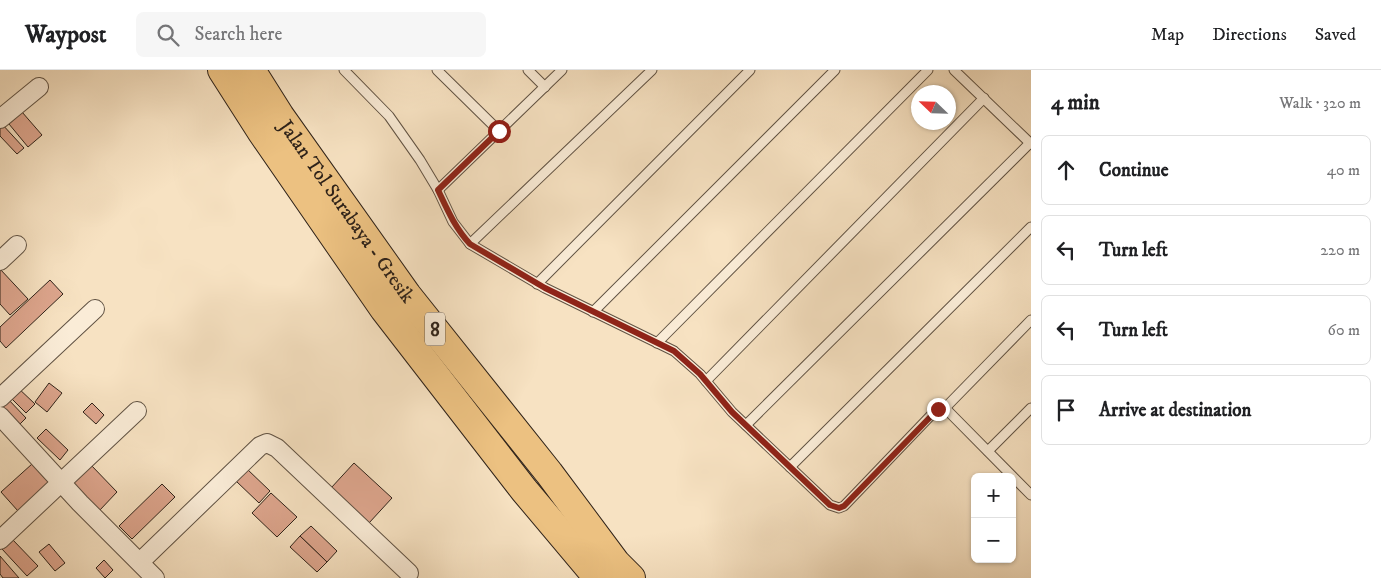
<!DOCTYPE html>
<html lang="en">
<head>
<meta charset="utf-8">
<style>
  :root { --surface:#fff; --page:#f6f6f6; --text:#202124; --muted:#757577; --line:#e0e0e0 }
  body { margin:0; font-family:"IM FELL DW Pica",serif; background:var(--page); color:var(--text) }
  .controls { position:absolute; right:15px; bottom:15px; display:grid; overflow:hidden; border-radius:8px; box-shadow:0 1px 4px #0004 }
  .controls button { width:45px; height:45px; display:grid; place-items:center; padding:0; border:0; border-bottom:1px solid var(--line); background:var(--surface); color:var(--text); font:25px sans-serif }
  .compass { position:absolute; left:911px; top:15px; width:45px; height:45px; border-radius:50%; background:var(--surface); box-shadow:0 1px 4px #0004; rotate:293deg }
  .stop { position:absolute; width:15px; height:15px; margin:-11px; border:4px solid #8f2418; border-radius:50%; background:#fff }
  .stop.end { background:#8f2418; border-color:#fff; box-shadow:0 1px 5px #0008 }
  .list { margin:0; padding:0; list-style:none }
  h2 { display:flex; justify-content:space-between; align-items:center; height:65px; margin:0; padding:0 20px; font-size:21px }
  h2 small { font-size:16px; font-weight:400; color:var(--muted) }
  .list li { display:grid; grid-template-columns:32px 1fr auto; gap:15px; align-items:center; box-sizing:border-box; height:70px; margin:0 10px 10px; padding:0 10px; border:1px solid var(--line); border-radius:8px }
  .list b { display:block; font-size:19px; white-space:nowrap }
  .list em { font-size:16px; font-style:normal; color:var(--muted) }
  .icon { flex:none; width:28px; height:28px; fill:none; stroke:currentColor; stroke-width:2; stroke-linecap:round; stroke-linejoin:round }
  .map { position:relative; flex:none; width:1031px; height:508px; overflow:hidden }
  header { display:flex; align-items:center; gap:30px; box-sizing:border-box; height:70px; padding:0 25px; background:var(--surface); border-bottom:1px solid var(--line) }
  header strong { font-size:24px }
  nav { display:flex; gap:28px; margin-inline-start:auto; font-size:18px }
  .search { width:350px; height:45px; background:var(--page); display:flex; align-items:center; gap:12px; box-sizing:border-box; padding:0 18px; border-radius:8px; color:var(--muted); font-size:19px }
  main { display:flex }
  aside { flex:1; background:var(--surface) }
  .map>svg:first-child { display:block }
  .building { fill:#dea68e; stroke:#2e2219 }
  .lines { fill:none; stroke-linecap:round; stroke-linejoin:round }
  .service-casing { stroke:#605243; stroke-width:11 }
  .minor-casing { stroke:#605243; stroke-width:20 }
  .motorway-casing { stroke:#2e2219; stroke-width:30 }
  .service { stroke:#faecd7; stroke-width:9 }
  .minor { stroke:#faecd7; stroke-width:18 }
  .motorway { stroke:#ecc181; stroke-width:28 }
  .route { stroke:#8f2418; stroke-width:6 }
  .labels { text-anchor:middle; stroke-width:4; stroke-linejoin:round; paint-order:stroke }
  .shield { fill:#faecd7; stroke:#6b5f52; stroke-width:1 }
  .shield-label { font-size:19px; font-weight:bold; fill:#2e2219 }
  .street-label { font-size:20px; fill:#2e2219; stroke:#faecd7 }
</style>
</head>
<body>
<header>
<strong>Waypost</strong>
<div class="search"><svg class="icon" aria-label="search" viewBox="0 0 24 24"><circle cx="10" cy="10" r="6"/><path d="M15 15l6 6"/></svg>Search here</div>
<nav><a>Map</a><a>Directions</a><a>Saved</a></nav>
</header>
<main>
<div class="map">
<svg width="1031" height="508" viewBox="0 0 1031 508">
  <rect width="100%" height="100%" fill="#f7e2c2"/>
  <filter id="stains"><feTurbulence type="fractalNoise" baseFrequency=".004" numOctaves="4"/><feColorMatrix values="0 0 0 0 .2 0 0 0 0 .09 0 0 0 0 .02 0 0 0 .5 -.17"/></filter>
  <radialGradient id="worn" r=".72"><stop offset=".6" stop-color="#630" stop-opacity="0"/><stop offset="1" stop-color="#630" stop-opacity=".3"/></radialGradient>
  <g class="building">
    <path d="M 22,42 L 42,65 L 28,77 L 9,54 Z"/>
    <path d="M 1,53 L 24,78 L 17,84 L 0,66 L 0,54 Z"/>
    <path d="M 0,199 L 28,229 L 10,245 L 0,234 Z"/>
    <path d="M 50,210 L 63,224 L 6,278 L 0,271 L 0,257 Z"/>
    <path d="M 49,313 L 62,323 L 47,342 L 35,332 Z"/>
    <path d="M 16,316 L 35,334 L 26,343 L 7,324 Z"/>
    <path d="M 7,328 L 26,348 L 18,356 L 0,338 L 0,335 Z"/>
    <path d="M 92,333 L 104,345 L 96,354 L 83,342 Z"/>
    <path d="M 46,359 L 68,380 L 60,390 L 37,368 Z"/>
    <path d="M 354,393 L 392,428 L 369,453 L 331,418 Z"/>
    <path d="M 32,394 L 49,413 L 18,441 L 1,422 Z"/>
    <path d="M 90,394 L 117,422 L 99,441 L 71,413 Z"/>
    <path d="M 247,399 L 270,421 L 259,433 L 236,411 Z"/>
    <path d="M 162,414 L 175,427 L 132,469 L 119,456 Z"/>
    <path d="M 271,423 L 297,447 L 277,467 L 252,443 Z"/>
    <path d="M 311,456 L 337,481 L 327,492 L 300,466 Z"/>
    <path d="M 300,466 L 327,492 L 317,502 L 290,477 Z"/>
    <path d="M 12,469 L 38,496 L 27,506 L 2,479 Z"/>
    <path d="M 49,474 L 65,493 L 55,501 L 39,482 Z"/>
    <path d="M 0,486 L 19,508 L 3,508 L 0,504 Z"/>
    <path d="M 104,490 L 113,500 L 105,508 L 96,498 Z"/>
  </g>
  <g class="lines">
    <g class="service-casing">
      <g id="service">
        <path d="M 344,0 L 389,46 L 420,90 L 438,120 L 453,152 L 470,174 L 545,218 L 674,281 L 700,304 L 732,342 L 830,435 L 839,438 L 844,436 L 936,340 L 942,339 L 947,340 L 1031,425"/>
        <path d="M 437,0 L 499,61"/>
        <path d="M 528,0 L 545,17"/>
        <path d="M 954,0 L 1031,74"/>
        <path d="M 438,120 L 562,0"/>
        <path d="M 470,174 L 652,0"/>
        <path d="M 537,214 L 750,0"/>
        <path d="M 593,242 L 835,0"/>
        <path d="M 657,273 L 928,0"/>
        <path d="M 706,311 L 984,28"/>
        <path d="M 944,339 L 1031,250"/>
        <path d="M 746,355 L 1030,73"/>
        <path d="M 988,381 L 1031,338"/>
        <path d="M 790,397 L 1031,157"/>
      </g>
    </g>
    <g class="minor-casing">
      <g id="minor">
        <path d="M 0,49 L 39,17"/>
        <path d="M 0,191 L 17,175"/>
        <path d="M 0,328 L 95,239"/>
        <path d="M 0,346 L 80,433 L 155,508"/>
        <path d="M 0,470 L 137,341"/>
        <path d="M 140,492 L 260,376 L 267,373 L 277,378 L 409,503"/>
      </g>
    </g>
    <g class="motorway-casing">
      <g id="motorway">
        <path d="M 222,0 L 261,61 L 384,239 L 524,420 L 598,508"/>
        <path id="s1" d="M 251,0 L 280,46 L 407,225 L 549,403 L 616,493 L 631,508"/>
      </g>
    </g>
    <use href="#service" class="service"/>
    <use href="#minor" class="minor"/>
    <use href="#motorway" class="motorway"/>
  </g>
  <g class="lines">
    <path class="route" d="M 499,61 L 438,120 C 447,139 455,158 470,174 L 545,218 L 674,281 L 700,304 L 732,342 L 830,435 L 839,438 L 844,436 L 938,339"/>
  </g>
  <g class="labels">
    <rect class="shield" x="425" y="242.5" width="20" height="33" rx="4"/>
    <g class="shield-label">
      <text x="435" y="266">8</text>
    </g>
    <g class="street-label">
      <text dy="7" stroke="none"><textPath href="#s1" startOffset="171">Jalan Tol Surabaya - Gresik</textPath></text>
    </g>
  </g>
  <rect width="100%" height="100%" filter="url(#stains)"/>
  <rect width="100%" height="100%" fill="url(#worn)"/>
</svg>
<div class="controls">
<button>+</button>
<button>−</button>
</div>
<svg class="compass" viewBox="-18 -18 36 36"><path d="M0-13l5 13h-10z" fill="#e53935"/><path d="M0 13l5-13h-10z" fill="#757577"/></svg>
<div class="stop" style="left:499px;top:61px"></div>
<div class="stop end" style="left:938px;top:339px"></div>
</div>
<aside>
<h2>4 min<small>Walk · 320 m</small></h2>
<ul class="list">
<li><svg class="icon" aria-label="ahead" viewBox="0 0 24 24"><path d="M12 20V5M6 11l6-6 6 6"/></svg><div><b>Continue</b></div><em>40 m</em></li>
<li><svg class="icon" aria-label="left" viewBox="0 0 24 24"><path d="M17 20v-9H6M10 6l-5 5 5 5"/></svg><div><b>Turn left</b></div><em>220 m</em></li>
<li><svg class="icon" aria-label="left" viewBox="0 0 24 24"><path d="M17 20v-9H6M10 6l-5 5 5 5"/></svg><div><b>Turn left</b></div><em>60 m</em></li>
<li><svg class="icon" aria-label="arrive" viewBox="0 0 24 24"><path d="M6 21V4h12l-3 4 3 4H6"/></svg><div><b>Arrive at destination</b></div></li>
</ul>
</aside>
</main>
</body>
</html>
